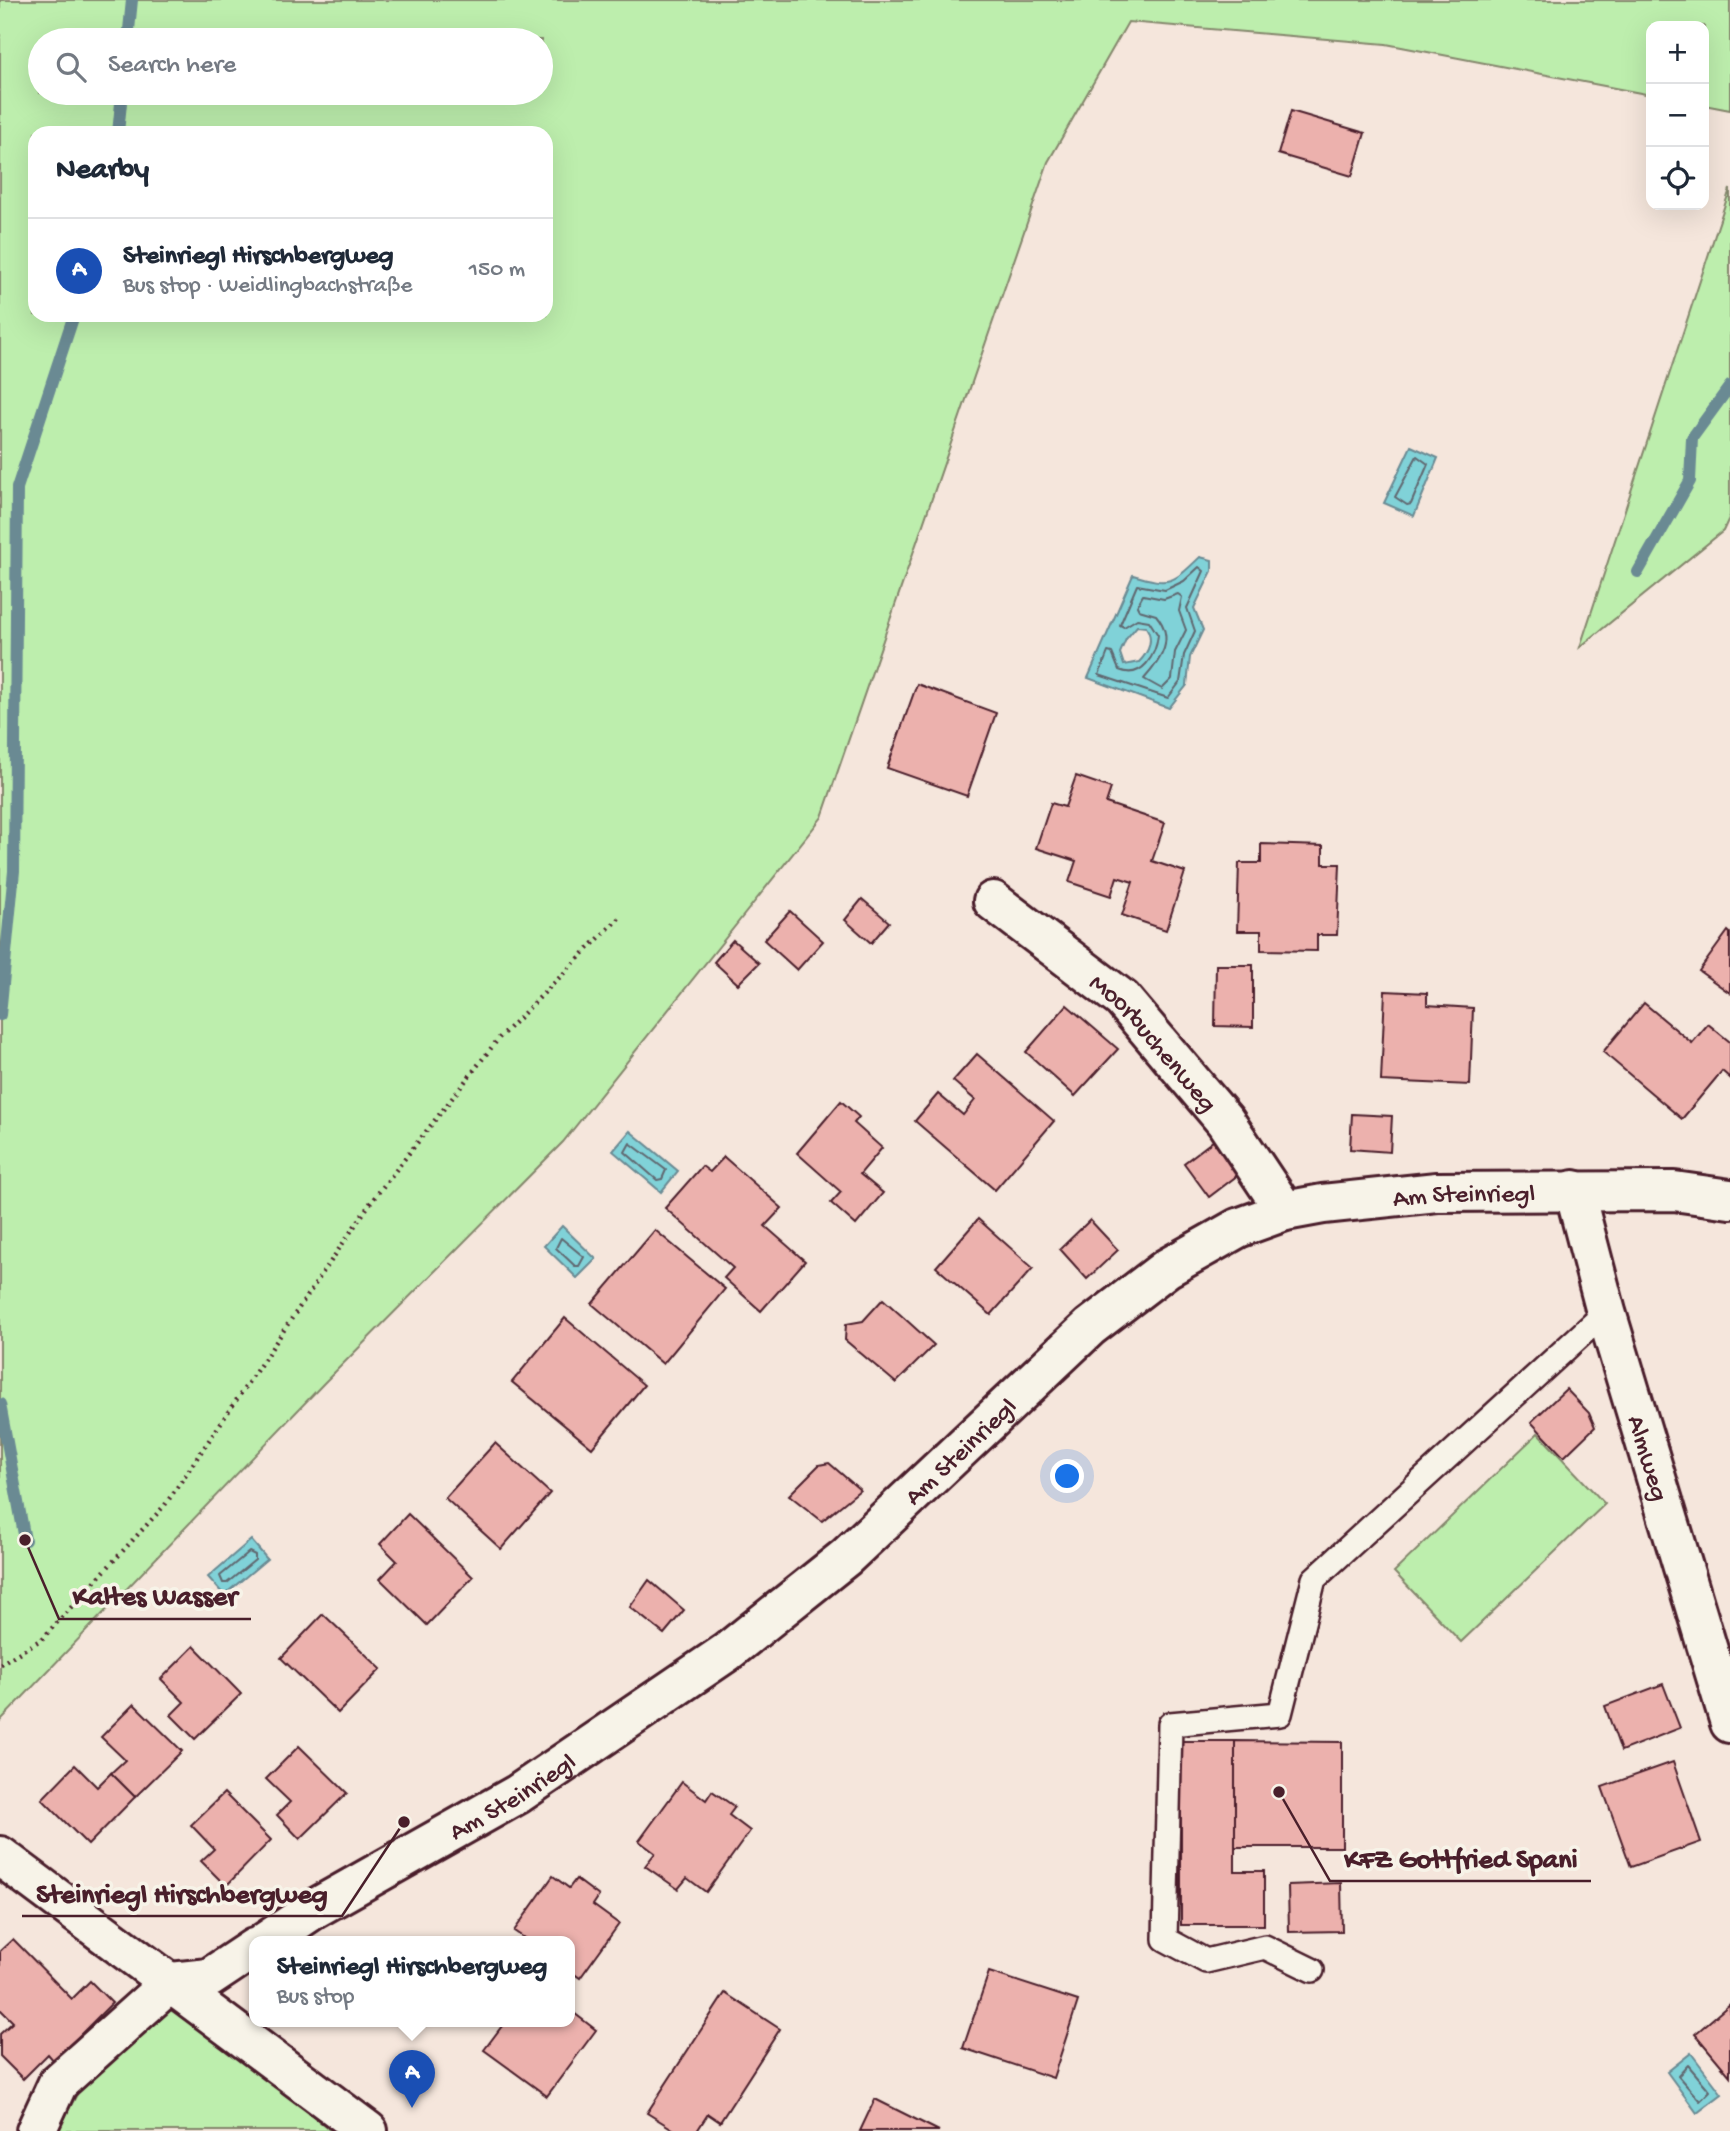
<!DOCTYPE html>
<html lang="en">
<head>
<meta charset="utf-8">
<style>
  :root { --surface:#fff; --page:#f2f2f3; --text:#1f2937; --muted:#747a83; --line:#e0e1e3; --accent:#ea580c }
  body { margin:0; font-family:"Gochi Hand",sans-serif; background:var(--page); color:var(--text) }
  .controls { position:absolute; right:21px; top:21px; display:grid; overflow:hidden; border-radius:14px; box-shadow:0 7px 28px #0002 }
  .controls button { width:63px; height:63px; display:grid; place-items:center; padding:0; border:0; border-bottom:2px solid var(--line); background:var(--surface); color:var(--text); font:35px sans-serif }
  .you { position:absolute; left:1068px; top:1477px; width:24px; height:24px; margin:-18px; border:5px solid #fff; border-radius:50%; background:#1a73e8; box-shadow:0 0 0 10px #1a73e833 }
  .badge { display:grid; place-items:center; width:46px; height:46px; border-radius:50%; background:var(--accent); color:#fff; font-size:23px; font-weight:700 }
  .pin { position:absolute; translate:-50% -58px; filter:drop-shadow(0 2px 4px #0008) }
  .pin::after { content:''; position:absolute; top:37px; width:24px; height:21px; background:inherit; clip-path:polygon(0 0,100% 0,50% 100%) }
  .popup { position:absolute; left:249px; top:1936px; width:326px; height:91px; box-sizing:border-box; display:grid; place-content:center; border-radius:14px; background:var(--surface); filter:drop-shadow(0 2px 5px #0005); font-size:23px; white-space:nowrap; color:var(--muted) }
  .popup b { font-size:26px; color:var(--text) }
  .popup::after { content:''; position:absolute; left:50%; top:100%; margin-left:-14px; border:14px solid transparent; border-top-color:var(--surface) }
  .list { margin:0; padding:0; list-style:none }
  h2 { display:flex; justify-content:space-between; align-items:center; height:91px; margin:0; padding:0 28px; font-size:30px }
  h2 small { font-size:23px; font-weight:400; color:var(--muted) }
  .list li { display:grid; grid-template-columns:46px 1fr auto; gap:21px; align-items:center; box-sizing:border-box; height:105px; padding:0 28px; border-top:2px solid var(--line) }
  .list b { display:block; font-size:26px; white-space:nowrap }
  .list p { margin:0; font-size:23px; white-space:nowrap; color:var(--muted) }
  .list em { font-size:23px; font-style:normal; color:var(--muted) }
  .icon { flex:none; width:38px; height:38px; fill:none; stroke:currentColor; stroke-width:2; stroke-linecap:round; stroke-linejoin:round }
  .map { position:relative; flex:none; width:1730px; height:2131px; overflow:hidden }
  .search { position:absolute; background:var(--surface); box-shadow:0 7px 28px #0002; left:28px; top:28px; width:525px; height:77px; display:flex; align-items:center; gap:18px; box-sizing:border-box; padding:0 24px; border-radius:38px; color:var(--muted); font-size:26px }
  .panel { position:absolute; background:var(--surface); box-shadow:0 7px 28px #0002; left:28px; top:126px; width:525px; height:196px; border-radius:21px }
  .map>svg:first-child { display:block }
  .green { fill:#bdeead; stroke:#84866c; stroke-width:2; fill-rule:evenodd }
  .water { fill:#80d2d8; stroke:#6a8a93; stroke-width:2; fill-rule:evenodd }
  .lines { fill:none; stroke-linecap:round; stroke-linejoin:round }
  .shore { stroke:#606770; stroke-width:2 }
  .stream { stroke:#6a8a93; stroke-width:12 }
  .building { fill:#ecb1ad; stroke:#4a1f2b; stroke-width:2 }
  .service-casing { stroke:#4a1f2b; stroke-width:28 }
  .minor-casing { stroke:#4a1f2b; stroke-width:44 }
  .tertiary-casing { stroke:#4a1f2b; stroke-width:44 }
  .secondary-casing { stroke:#4a1f2b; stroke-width:44 }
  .path { stroke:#4a1f2b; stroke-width:4.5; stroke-dasharray:2 5; stroke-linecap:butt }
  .service { stroke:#f7f3e8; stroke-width:23 }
  .minor { stroke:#f7f3e8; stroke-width:38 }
  .tertiary { stroke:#f7f3e8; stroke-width:38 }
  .secondary { stroke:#f7f3e8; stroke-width:38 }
  .labels { text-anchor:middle; stroke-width:7; stroke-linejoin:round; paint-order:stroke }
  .street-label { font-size:26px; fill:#4a1f2b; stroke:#f7f3e8 }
  .leader { fill:none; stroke:#4a1f2b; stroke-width:2.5 }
  .callout-dot { fill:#4a1f2b; stroke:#f7f3e8; stroke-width:2.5 }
  .callout-label { font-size:28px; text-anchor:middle; font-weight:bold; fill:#4a1f2b; stroke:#f7f3e8; stroke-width:7; stroke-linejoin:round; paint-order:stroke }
</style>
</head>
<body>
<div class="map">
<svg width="1730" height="2131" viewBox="0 0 1730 2131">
  <rect width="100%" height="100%" fill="#f5e6dc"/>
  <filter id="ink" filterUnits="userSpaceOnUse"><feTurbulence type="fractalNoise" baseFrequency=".0143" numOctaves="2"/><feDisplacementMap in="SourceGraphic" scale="14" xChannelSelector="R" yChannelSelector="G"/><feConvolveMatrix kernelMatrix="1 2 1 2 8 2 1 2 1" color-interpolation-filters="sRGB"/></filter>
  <g filter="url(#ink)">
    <g class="green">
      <path d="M 0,0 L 1730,0 L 1730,110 L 1704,105 L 1704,26 L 1651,26 L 1651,95 L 1386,44 L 1128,22 L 1048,162 L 822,817 L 563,1142 L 324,1383 L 0,1721 ZM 541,40 L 541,93 L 40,93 L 40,40 ZM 35,133 L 546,133 L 546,315 L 35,315 Z"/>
      <path d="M 1730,189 L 1730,516 L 1723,531 L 1580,647 Z"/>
      <path d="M 1538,1433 L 1605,1504 L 1461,1642 L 1394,1572 Z"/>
      <path d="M 168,1995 L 331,2131 L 57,2131 L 81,2087 Z"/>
    </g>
    <g class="water">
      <path d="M 1411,446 L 1438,458 L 1414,516 L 1384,503 Z"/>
      <path d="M 1200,557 L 1212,560 L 1212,571 L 1194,608 L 1203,630 L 1190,657 L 1187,685 L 1169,708 L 1088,678 L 1133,575 C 1170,586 1172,584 1200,557 ZM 1137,626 L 1146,627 C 1154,639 1149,652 1139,662 L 1124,665 L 1120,653 L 1126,639 Z"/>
      <path d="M 630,1131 L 678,1171 L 661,1192 L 613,1151 Z"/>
      <path d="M 562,1226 L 596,1259 L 577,1278 L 544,1246 Z"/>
      <path d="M 251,1540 L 267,1559 L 224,1595 L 208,1577 Z"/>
      <path d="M 1691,2053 L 1722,2094 L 1697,2113 L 1667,2072 Z"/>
    </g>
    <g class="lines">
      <g class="shore">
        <path d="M 1417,456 L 1428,464 L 1411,504 L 1407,505 L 1395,497 Z"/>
        <path d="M 1199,567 L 1204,571 L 1187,608 L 1195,631 L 1184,655 L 1180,682 L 1168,698 L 1099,675 L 1108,652 L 1112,653 L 1119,670 C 1142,680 1156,655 1158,635 L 1149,621 L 1137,619 L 1124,627 L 1120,625 L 1137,585 L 1165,590 L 1184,581 Z"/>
        <path d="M 1178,594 L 1182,597 L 1179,611 L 1186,630 L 1175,652 L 1172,679 L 1162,689 L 1144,679 C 1161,660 1176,639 1156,615 L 1139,610 L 1137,606 L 1143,595 L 1164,599 Z"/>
        <path d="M 630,1143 L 666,1170 L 662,1179 L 657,1180 L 625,1152 Z"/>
        <path d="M 561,1238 L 584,1257 L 579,1266 L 575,1266 L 556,1248 Z"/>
        <path d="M 249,1552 L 255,1555 L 255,1560 L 227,1583 L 223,1583 L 220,1576 Z"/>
        <path d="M 1688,2065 L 1710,2091 L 1700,2101 L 1678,2076 Z"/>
      </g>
      <g class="stream">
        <path d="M 128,40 L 132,0"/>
        <path d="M 118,133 L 122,93"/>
        <path d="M 1638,572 L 1690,481 L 1692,438 L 1730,386"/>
        <path d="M 0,1015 L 14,871 L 17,488 L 74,315"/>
        <path d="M 0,1404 L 25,1540"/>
      </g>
    </g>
    <g class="building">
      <path d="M 1291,111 L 1365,133 L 1352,176 L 1278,154 Z"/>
      <path d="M 917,684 L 996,713 L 967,796 L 887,768 Z"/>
      <path d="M 1076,776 L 1111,788 L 1106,803 L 1165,823 L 1152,861 L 1185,872 L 1166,930 L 1122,915 L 1133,882 L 1117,877 L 1111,896 L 1069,882 L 1076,861 L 1036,848 L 1051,803 L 1065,807 Z"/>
      <path d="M 1261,844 L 1323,846 L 1323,864 L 1340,864 L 1337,935 L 1317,935 L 1317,951 L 1261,950 L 1261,931 L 1237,931 L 1239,863 L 1261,863 Z"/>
      <path d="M 862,899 L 889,922 L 871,943 L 845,920 Z"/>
      <path d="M 790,911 L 823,941 L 797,970 L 764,940 Z"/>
      <path d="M 1728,931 L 1730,933 L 1730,993 L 1699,971 Z"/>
      <path d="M 733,940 L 759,963 L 738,984 L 714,962 Z"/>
      <path d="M 1216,965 L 1253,965 L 1253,1027 L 1215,1026 Z"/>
      <path d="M 1385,991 L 1427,993 L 1427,1005 L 1473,1008 L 1470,1085 L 1381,1081 Z"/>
      <path d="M 1644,1003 L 1692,1043 L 1708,1024 L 1730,1042 L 1730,1078 L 1722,1071 L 1682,1119 L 1603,1052 Z"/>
      <path d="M 1067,1005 L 1118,1049 L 1075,1096 L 1026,1052 Z"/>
      <path d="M 977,1054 L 1054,1121 L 995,1190 L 915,1121 L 938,1094 L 963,1115 L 975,1100 L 953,1081 Z"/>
      <path d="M 841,1101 L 859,1117 L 854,1123 L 882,1148 L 860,1174 L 883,1193 L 856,1225 L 831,1203 L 841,1192 L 797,1153 Z"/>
      <path d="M 1352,1114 L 1392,1116 L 1390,1152 L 1350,1149 Z"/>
      <path d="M 1213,1141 L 1238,1175 L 1209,1197 L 1184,1163 Z"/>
      <path d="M 724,1157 L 782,1208 L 765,1226 L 805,1261 L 761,1311 L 724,1278 L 733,1268 L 665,1208 L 702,1166 L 710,1172 Z"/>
      <path d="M 978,1219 L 1033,1268 L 991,1315 L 936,1267 Z"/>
      <path d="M 1090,1220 L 1118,1250 L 1087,1279 L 1060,1249 Z"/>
      <path d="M 655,1230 L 725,1289 L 663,1364 L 592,1304 Z"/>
      <path d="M 883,1299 L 934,1345 L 896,1383 L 845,1340 L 846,1324 L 863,1321 Z"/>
      <path d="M 565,1318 L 644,1385 L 592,1448 L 512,1382 Z"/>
      <path d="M 1566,1389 L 1589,1413 L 1595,1427 L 1564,1457 L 1531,1422 Z"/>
      <path d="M 495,1443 L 550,1493 L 501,1549 L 445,1498 Z"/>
      <path d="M 829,1463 L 860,1490 L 822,1521 L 789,1495 L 819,1465 Z"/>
      <path d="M 408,1514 L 473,1577 L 427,1625 L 380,1579 L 397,1561 L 380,1544 Z"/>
      <path d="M 649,1580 L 684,1610 L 664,1634 L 630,1607 Z"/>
      <path d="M 323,1614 L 381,1669 L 338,1713 L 281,1658 Z"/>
      <path d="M 194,1646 L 241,1694 L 195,1739 L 171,1715 L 184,1702 L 161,1679 Z"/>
      <path d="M 1663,1684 L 1680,1728 L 1621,1751 L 1605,1706 Z"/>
      <path d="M 134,1704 L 182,1751 L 135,1797 L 111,1773 L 125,1760 L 101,1737 Z"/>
      <path d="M 1181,1741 L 1235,1741 L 1235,1871 L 1264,1871 L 1264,1925 L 1181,1925 Z"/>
      <path d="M 1235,1741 L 1342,1742 L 1342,1847 L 1235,1847 Z"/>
      <path d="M 299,1746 L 347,1793 L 300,1839 L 277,1815 L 290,1802 L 266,1779 Z"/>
      <path d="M 1673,1762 L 1701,1842 L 1631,1867 L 1602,1787 Z"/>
      <path d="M 75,1765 L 97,1787 L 111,1773 L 135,1797 L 88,1845 L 42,1799 Z"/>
      <path d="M 682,1782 L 706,1800 L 712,1791 L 735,1807 L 729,1815 L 750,1831 L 706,1892 L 687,1878 L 678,1889 L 645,1866 L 655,1853 L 639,1841 Z"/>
      <path d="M 224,1793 L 271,1840 L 226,1886 L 201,1861 L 214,1849 L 191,1825 Z"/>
      <path d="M 553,1876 L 569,1888 L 576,1879 L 599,1896 L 593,1905 L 619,1924 L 580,1978 L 570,1971 L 570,1942 L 530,1942 L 514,1931 Z"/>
      <path d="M 1341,1883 L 1342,1931 L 1289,1932 L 1288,1885 Z"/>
      <path d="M 13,1939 L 72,1999 L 90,1981 L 112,2003 L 54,2061 L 48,2054 L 23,2079 L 0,2056 L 0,2034 L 13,2022 L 0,2009 L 0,1951 Z"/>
      <path d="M 989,1972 L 1078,2001 L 1053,2078 L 963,2048 Z"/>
      <path d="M 725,1993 L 780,2029 L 720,2122 L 708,2114 L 697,2131 L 676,2131 L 647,2113 Z"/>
      <path d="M 1730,2004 L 1730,2076 L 1695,2034 Z"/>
      <path d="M 570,2010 L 596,2030 L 547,2096 L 484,2050 L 505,2022 L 570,2022 Z"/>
      <path d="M 875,2099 L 939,2131 L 860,2131 Z"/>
    </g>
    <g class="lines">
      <g class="service-casing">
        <path id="service" d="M 1312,1970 L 1265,1947 L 1206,1961 L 1165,1939 L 1170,1724 L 1280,1714 L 1314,1579 L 1606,1312"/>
      </g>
      <g class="minor-casing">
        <g id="minor">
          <path id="s1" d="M 993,901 L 1122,999 L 1225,1121 L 1285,1211"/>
          <path id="s2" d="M 1574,1190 L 1606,1312 L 1730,1723"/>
          <path d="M 36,2131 L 58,2083 L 171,1982"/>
        </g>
      </g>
      <g class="tertiary-casing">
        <g id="tertiary">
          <path id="s3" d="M 265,1942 L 314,1909 L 518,1794 L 727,1652 L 846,1557 L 1090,1327 L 1167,1268 L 1238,1228 L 1285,1211 L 1323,1204 L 1437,1192 L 1674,1191 L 1730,1199"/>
          <path d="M 171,1982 L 209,1978 L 254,1948"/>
        </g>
      </g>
      <g class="secondary-casing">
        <path id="secondary" d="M 0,1856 L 368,2131"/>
      </g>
      <path class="path" d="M 0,1664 L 42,1639 L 165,1505 L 371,1202 L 499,1038 L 619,918"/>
      <use href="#service" class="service"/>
      <use href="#minor" class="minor"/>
      <use href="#tertiary" class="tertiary"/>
      <use href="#secondary" class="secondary"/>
    </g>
  </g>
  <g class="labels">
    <g class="street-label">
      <text dy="9" stroke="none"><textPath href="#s1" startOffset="215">Moorbuchenweg</textPath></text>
      <text dy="9" stroke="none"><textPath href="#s3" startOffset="1442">Am Steinriegl</textPath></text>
      <text dy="9" stroke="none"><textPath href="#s3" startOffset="854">Am Steinriegl</textPath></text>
      <text dy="9" stroke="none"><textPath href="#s2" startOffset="278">Almweg</textPath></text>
      <text dy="9" stroke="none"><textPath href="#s3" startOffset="287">Am Steinriegl</textPath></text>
    </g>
  </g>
  <path class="leader" d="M25 1540L59 1619H251M1279 1792L1330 1881H1591M404 1822L342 1916H22"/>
  <g class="callout-dot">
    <circle cx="25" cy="1540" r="7"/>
    <circle cx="1279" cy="1792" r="7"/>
    <circle cx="404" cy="1822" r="7"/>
  </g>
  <g class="callout-label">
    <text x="155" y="1604">Kaltes Wasser</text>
    <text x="1461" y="1867">KFZ Gottfried Spani</text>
    <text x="182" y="1902">Steinriegl Hirschbergweg</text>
  </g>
</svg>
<div class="controls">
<button>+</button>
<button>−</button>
<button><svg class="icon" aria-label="locate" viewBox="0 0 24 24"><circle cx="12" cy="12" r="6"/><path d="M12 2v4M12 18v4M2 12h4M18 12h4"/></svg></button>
</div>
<div class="you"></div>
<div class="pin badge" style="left:412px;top:2108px;background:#1a4fb4">A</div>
<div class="popup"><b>Steinriegl Hirschbergweg</b>Bus stop</div>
<div class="search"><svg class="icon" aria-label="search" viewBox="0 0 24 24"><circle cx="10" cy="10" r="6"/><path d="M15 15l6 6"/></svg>Search here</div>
<section class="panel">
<h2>Nearby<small></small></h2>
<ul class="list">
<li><span class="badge" style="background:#1a4fb4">A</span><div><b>Steinriegl Hirschbergweg</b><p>Bus stop · Weidlingbachstraße</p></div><em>150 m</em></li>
</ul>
</section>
</div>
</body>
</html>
